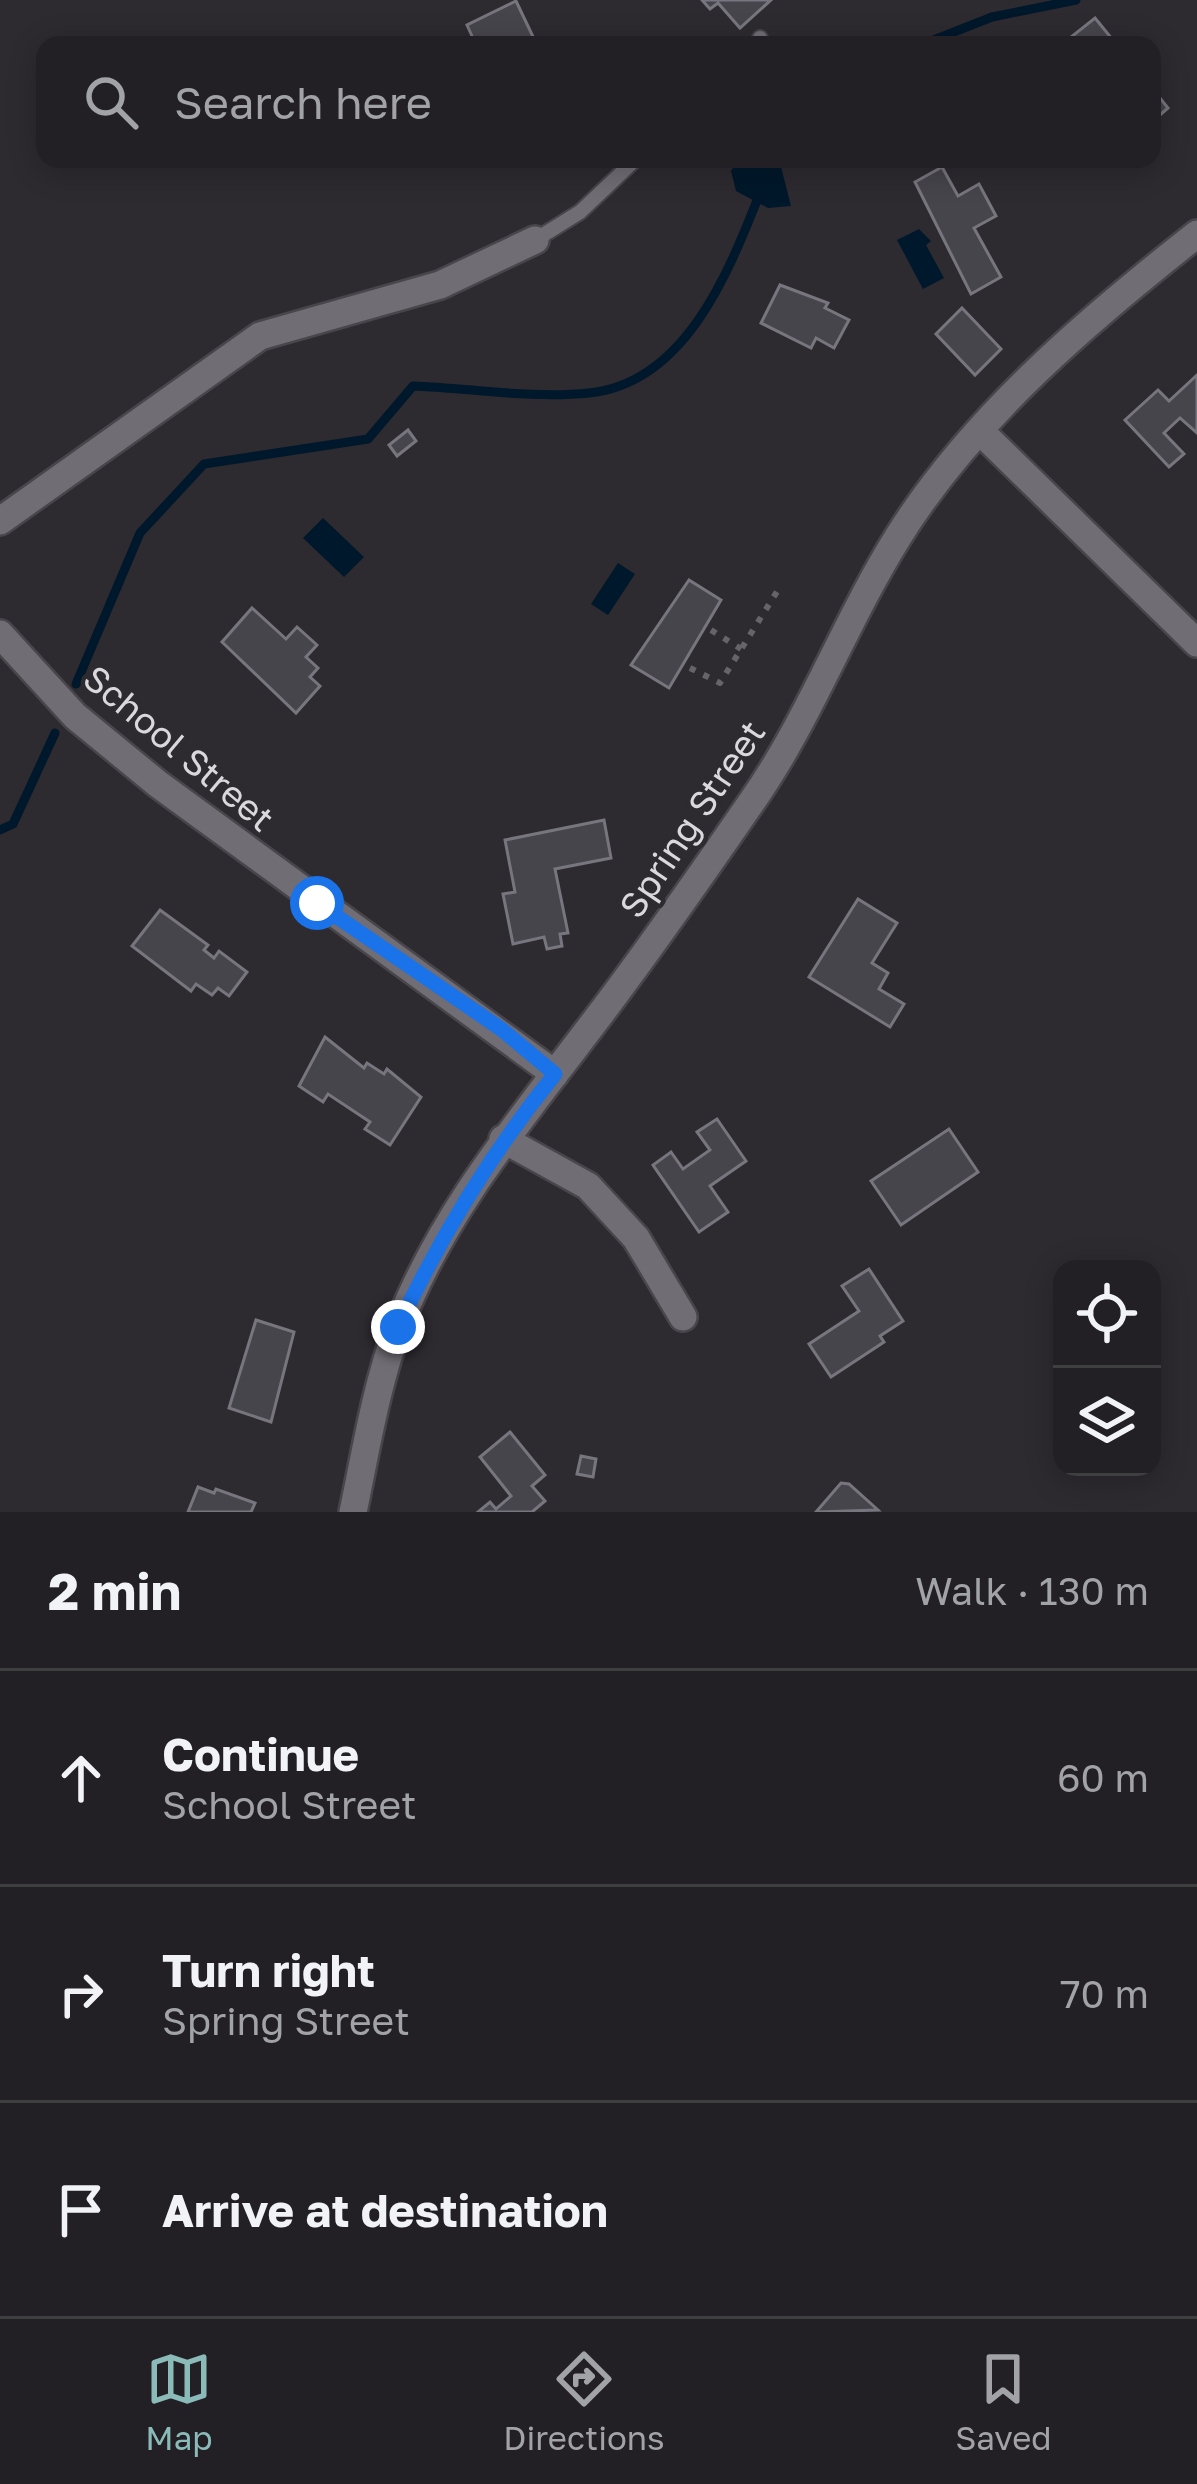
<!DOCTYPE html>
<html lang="en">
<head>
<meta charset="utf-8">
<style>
  :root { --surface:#222024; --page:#2e2d31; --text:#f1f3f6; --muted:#a2a3a6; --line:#3f3e41; --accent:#8bbbb9 }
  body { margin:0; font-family:"Golos Text",sans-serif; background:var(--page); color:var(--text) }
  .controls { position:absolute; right:36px; bottom:36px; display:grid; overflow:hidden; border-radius:24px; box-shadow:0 6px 30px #0003 }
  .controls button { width:108px; height:108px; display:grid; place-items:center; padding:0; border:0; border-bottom:3px solid var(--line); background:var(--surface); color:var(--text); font:60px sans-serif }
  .stop { position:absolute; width:36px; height:36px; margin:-27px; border:9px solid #1a73e8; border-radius:50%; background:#fff }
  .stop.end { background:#1a73e8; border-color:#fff; box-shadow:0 3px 12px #0008 }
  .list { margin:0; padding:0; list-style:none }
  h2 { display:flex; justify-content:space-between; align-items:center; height:156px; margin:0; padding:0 48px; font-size:51px }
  h2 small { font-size:39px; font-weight:400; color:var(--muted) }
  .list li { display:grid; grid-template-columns:78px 1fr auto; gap:36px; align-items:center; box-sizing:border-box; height:216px; padding:0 48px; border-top:3px solid var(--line) }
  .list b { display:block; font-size:45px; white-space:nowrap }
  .list p { margin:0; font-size:39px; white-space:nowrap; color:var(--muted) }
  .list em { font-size:39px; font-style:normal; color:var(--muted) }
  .icon { flex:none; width:66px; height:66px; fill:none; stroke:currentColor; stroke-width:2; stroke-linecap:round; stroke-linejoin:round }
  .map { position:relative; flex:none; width:1197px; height:1512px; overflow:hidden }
  .search { position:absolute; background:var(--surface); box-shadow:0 6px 30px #0003; left:36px; right:36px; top:36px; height:132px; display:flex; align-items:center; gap:30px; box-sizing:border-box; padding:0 42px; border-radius:24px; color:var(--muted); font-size:45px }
  .sheet { height:804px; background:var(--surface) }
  nav { display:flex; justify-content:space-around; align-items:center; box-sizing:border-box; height:168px; border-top:3px solid var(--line); background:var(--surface); font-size:33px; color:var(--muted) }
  nav a { display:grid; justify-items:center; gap:6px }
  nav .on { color:var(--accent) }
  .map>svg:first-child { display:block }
  .water { fill:#00182b }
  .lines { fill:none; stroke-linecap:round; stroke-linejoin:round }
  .stream { stroke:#00182b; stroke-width:9 }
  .building { fill:#47454c; stroke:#77757d; stroke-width:3 }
  .lane-casing { stroke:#48454b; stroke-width:18 }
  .street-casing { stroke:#48454b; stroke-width:32 }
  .path { stroke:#676469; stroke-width:6; stroke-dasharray:6 9; stroke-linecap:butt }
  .lane { stroke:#706d74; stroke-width:14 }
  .street { stroke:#706d74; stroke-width:27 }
  .route { stroke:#1a73e8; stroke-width:15 }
  .labels { text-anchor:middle; stroke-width:9; stroke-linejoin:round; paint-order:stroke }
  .street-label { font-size:36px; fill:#dad8dc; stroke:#2d2a30 }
</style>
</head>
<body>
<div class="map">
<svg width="1197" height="1512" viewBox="0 0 1197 1512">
  <rect width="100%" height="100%" fill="#2d2a30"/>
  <g class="water">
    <path d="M 739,159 L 779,159 L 791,206 L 768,208 L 736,191 L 731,171 Z"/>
    <path d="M 919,229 L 931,241 L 926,245 L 944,278 L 923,289 L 897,240 Z"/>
    <path d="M 323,518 L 364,557 L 344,577 L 303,538 Z"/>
    <path d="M 618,563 L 635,574 L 608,615 L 591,604 Z"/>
  </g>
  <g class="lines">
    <g class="stream">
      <path d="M 921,45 L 992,17 L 1076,0"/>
      <path d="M 76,684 L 140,533 L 204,464 L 368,439 L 413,386 C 469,388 532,399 589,393 C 686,383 729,271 760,193"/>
      <path d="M 0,830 L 13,824 L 55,733"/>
    </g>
  </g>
  <g class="building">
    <path d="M 702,0 L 771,0 L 740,28 L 718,3 L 710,9 Z"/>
    <path d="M 516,1 L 537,45 L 476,45 L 467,25 Z"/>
    <path d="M 1095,18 L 1117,45 L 1061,45 Z"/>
    <path d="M 1152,88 L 1168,108 L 1152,122 Z"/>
    <path d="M 942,167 L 958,196 L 979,184 L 996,216 L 974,228 L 1001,277 L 971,294 L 915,182 Z"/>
    <path d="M 780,285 L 828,303 L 825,308 L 849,320 L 834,348 L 816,338 L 811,348 L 761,323 Z"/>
    <path d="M 962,308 L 1001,349 L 975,375 L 936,334 Z"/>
    <path d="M 1197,375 L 1197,433 L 1180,418 L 1164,433 L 1184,454 L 1169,467 L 1125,420 L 1158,390 L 1169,401 Z"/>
    <path d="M 408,430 L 416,441 L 397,456 L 389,445 Z"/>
    <path d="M 689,580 L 721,600 L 669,688 L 631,665 Z"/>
    <path d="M 252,608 L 286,639 L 297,627 L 317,645 L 306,657 L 318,668 L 310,677 L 320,686 L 296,713 L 222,642 Z"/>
    <path d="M 604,820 L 611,858 L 555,869 L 568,933 L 560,934 L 562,946 L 547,949 L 544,937 L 513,944 L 503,894 L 515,892 L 505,840 Z"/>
    <path d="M 858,899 L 897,923 L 872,963 L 888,973 L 879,989 L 904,1004 L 890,1027 L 809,977 Z"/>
    <path d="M 160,910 L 208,945 L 204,950 L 214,958 L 219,951 L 247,972 L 229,996 L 218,988 L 212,995 L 196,984 L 191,991 L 132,946 Z"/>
    <path d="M 325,1037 L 364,1068 L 367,1063 L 384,1074 L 387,1069 L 421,1097 L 390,1145 L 365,1129 L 370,1122 L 328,1094 L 323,1102 L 299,1086 Z"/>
    <path d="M 717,1119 L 746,1161 L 710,1186 L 728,1212 L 699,1232 L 653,1165 L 671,1152 L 683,1169 L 710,1150 L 697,1132 Z"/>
    <path d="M 949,1129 L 978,1172 L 901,1225 L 871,1181 Z"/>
    <path d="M 869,1269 L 903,1321 L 880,1336 L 884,1342 L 831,1377 L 809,1344 L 859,1311 L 842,1286 Z"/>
    <path d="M 256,1320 L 294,1332 L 271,1422 L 229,1408 Z"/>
    <path d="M 510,1432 L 545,1475 L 532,1486 L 545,1501 L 532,1512 L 478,1512 L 490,1502 L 496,1509 L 511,1496 L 480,1457 Z"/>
    <path d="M 581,1456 L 596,1459 L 593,1477 L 577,1474 Z"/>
    <path d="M 841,1483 L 849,1484 L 878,1510 L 816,1512 Z"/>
    <path d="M 198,1487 L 214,1493 L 216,1489 L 255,1503 L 251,1512 L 188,1512 Z"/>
  </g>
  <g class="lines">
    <g class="lane-casing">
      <g id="lane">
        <path d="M 757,45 L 760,38"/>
        <path d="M 535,240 L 580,212 L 636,159"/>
      </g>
    </g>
    <g class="street-casing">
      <g id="street">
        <path d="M 981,432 L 1197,643"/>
        <path d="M 0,521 L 260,336 L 440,285 L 535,240"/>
        <path d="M 0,634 L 75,716 L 158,784 L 555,1074"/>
        <path d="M 503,1139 L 588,1186 L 636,1238 L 683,1317"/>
        <path d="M 353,1512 C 366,1450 376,1386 398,1327 C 441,1215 518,1123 589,1029 C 646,955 700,877 753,800 C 810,718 845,622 898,537 C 972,418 1088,320 1197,234"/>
      </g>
    </g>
    <g class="path">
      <path d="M 711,630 L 741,649"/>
      <path d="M 690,668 L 720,683 L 778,590"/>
    </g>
    <use href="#lane" class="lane"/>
    <use href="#street" class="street"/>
  </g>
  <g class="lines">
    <path class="route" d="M 317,903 L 501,1029 L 555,1074 C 491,1153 441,1235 398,1327"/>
  </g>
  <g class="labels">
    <g class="street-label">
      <text transform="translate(179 748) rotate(40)" y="13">School Street</text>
      <text transform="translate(692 819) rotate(-56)" y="13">Spring Street</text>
    </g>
  </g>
</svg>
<div class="controls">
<button><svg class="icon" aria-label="locate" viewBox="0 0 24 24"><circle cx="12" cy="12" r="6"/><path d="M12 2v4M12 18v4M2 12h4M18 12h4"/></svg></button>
<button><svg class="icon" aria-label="layers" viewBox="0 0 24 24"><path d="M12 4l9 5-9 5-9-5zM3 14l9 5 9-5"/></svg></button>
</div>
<div class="stop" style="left:317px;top:903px"></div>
<div class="stop end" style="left:398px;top:1327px"></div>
<div class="search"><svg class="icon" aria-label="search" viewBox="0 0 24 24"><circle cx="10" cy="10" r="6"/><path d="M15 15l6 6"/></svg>Search here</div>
</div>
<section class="sheet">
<h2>2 min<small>Walk · 130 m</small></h2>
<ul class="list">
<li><svg class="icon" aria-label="ahead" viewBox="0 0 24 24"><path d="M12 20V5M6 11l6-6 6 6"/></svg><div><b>Continue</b><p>School Street</p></div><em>60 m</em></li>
<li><svg class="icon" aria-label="right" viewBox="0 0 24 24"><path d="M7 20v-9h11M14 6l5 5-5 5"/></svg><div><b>Turn right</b><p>Spring Street</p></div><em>70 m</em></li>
<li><svg class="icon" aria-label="arrive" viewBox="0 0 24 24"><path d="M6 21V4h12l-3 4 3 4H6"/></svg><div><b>Arrive at destination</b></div></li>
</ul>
</section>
<nav>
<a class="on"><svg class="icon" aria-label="map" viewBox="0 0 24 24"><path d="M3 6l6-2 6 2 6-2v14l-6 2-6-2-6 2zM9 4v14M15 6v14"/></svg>Map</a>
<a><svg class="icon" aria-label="directions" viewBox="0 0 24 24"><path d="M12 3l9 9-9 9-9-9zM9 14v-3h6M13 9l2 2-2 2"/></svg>Directions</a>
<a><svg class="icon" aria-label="saved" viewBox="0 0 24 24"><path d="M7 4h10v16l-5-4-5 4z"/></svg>Saved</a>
</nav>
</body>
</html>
